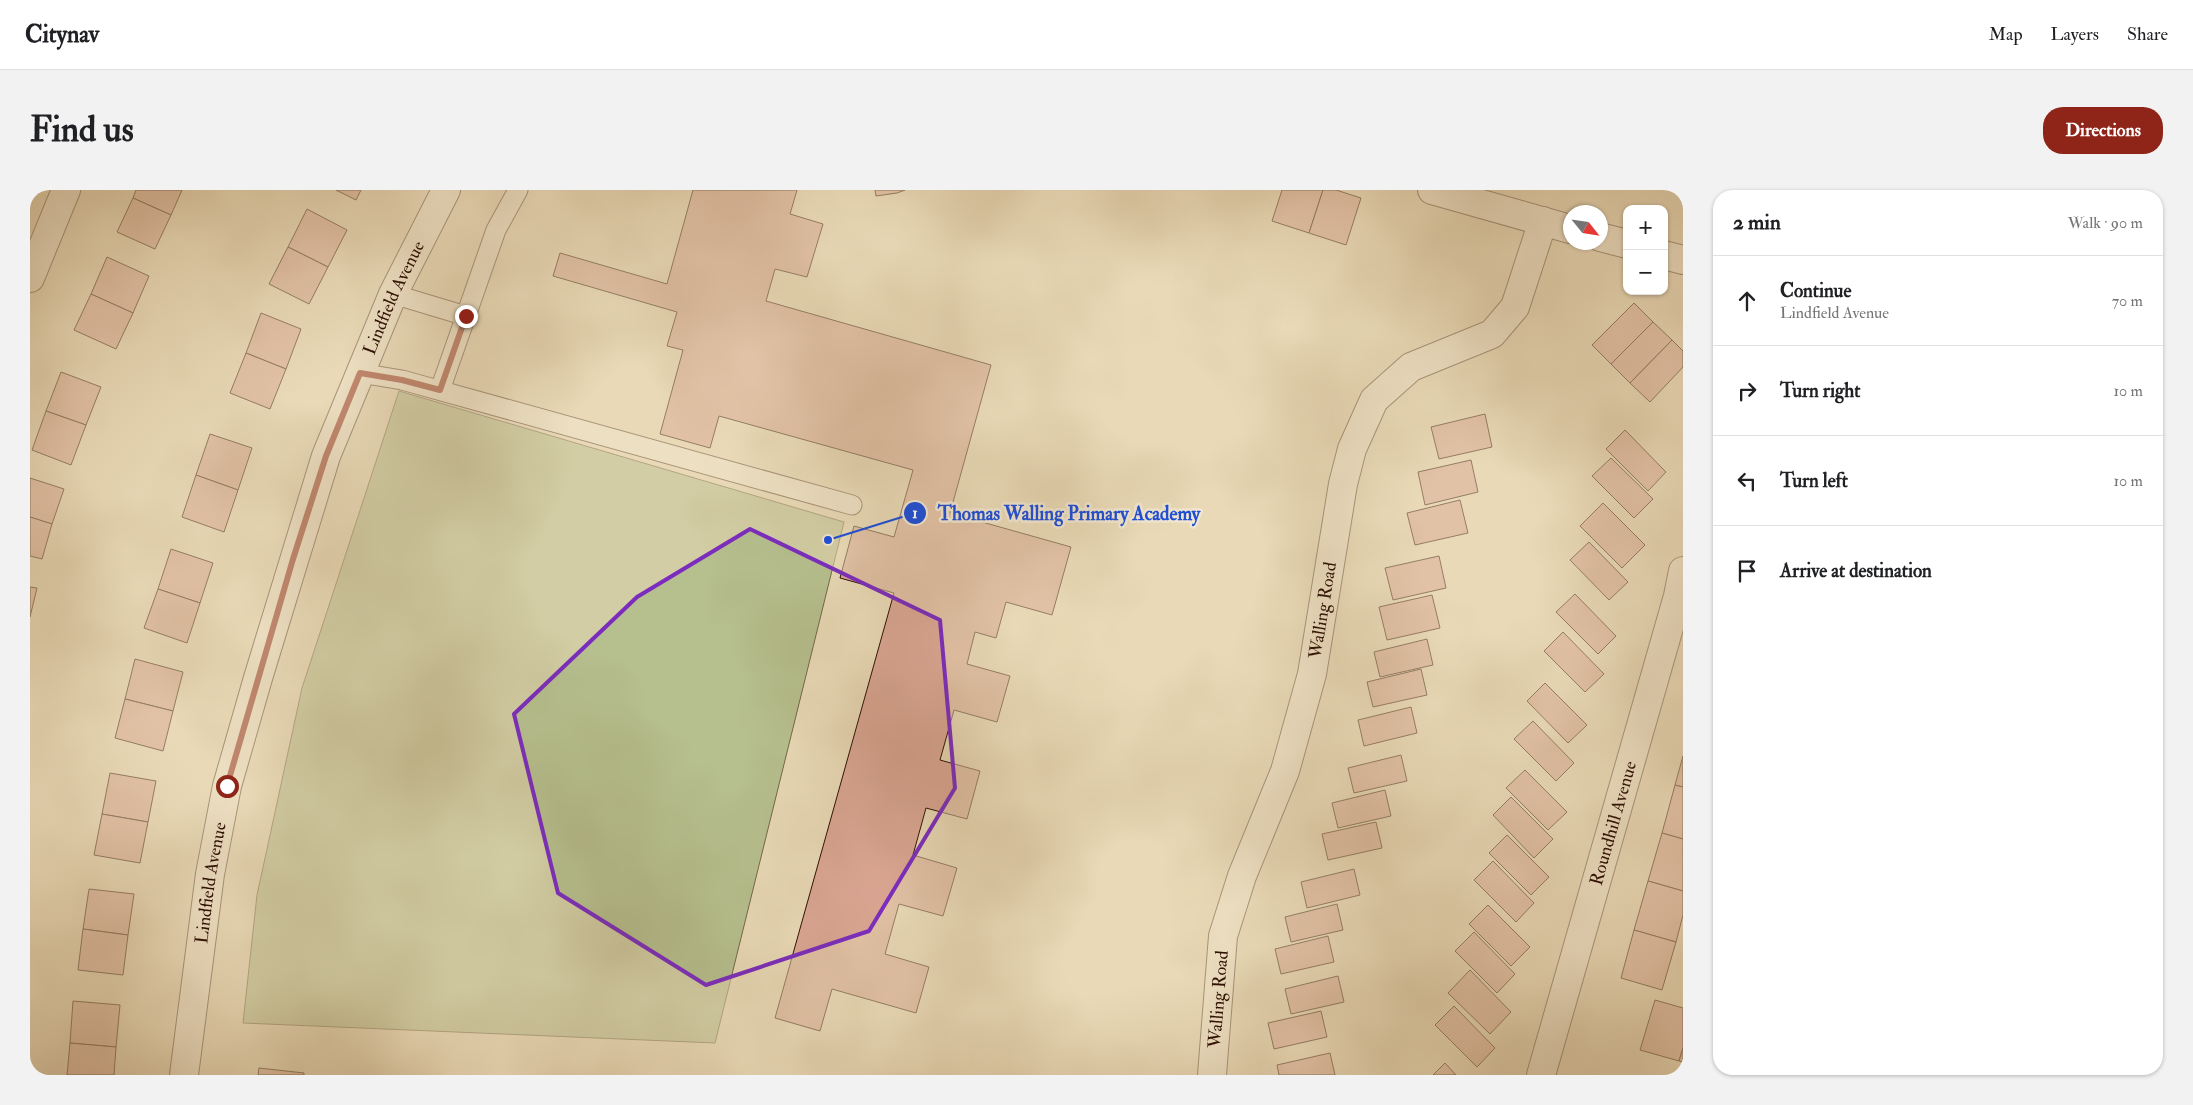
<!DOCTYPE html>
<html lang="en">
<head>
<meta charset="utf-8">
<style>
  :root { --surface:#fff; --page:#f2f2f2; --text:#202124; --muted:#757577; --line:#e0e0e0; --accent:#8f2418 }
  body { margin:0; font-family:"IM FELL Double Pica",serif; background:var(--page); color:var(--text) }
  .controls { position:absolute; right:15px; top:15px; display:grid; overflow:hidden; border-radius:10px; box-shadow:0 1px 4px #0004 }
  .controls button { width:45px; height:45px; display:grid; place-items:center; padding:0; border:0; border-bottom:1px solid var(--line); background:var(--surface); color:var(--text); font:25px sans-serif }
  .compass { position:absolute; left:1533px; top:15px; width:45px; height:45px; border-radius:50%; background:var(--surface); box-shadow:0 1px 4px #0004; rotate:120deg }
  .stop { position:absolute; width:15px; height:15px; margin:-11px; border:4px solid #8f2418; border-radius:50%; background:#fff }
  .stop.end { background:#8f2418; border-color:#fff; box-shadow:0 1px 5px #0008 }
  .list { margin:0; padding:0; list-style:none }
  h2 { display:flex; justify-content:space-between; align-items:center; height:65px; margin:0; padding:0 20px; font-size:21px }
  h2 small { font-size:16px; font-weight:400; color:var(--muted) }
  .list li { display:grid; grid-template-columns:32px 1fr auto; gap:15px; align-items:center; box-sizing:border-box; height:90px; padding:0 20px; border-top:1px solid var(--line) }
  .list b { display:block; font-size:19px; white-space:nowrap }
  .list p { margin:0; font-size:16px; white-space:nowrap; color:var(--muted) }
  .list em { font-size:16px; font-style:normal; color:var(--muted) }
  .icon { flex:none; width:28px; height:28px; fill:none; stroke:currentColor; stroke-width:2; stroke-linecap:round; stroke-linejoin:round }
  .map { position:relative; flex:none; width:1653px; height:885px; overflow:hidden; border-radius:20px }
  header { display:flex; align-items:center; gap:30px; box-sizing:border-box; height:70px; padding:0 25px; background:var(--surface); border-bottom:1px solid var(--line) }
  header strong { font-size:24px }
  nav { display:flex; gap:28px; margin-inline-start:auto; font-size:18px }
  .intro { display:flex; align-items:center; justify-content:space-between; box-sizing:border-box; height:120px; padding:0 30px }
  h1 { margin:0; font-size:35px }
  .button { padding:12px 22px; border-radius:20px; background:var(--accent); color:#fff; font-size:18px; font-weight:700 }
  main { display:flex; gap:30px; padding:0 30px }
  aside { flex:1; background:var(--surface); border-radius:20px; box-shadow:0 1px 4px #0004 }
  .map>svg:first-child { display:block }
  .green { fill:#b6bf8e; stroke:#726748 }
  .building { fill:#daa693; stroke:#2d0f03 }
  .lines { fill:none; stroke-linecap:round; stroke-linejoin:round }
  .service-casing { stroke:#5c4230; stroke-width:21 }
  .minor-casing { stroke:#5c4230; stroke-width:30 }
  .service { stroke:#f1e6d0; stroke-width:19 }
  .minor { stroke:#f1e6d0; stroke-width:28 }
  .route { stroke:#8f2418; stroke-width:6 }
  .marked { fill:none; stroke:#7b2cbf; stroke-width:4; stroke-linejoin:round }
  .labels { text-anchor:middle; stroke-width:5; stroke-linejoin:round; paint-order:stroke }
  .street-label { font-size:18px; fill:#2d0f03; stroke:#f1e6d0 }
  .leader { fill:none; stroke:#1d4ed8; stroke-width:2 }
  .callout-dot { fill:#1d4ed8; stroke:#f1e6d0; stroke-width:2 }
  .mark-label { font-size:15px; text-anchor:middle; font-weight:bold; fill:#fff }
  .callout-label { font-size:19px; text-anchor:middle; font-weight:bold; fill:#1d4ed8; stroke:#f1e6d0; stroke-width:5; stroke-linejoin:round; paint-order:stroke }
</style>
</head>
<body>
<header>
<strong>Citynav</strong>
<nav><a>Map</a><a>Layers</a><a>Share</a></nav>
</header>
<div class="intro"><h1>Find us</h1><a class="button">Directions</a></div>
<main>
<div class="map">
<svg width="1653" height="885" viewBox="0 0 1653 885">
  <rect width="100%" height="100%" fill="#e9d9b6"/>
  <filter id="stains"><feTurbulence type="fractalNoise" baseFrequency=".004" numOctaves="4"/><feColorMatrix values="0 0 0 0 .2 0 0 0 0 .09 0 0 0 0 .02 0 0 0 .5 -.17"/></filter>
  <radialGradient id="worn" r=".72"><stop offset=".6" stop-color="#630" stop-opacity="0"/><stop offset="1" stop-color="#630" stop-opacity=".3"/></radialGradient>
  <path class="green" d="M 369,201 L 814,332 L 685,853 L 213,833 L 227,705 L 272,498 Z"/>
  <g class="building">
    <path d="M 106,0 L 152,0 L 141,25 L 103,8 Z"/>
    <path d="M 306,0 L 331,0 L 326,10 Z"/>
    <path d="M 663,0 L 767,0 L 760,24 L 793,34 L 777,87 L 745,79 L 736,111 L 961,175 L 920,323 L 1041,357 L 1022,425 L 976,412 L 966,448 L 945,442 L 937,474 L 980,486 L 967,532 L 924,520 L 910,570 L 950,581 L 937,629 L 896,618 L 883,665 L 927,678 L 913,726 L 869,714 L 855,764 L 899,777 L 886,823 L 802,799 L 790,841 L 745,828 L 864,403 L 810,388 L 824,336 L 864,347 L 883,280 L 689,226 L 680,258 L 630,244 L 653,160 L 637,156 L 647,122 L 523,86 L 530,63 L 637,94 Z"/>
    <path d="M 845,0 L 875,0 L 867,3 L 846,6 Z"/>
    <path d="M 1252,0 L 1293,0 L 1279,43 L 1242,31 Z"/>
    <path d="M 1293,0 L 1306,0 L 1331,8 L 1316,55 L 1279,43 Z"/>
    <path d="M 103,8 L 141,25 L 125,59 L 87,42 Z"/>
    <path d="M 277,19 L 317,40 L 298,77 L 258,57 Z"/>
    <path d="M 258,57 L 298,77 L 279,114 L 239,94 Z"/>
    <path d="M 77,67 L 119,86 L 103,123 L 61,104 Z"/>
    <path d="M 61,104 L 103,123 L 86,159 L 44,140 Z"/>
    <path d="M 1604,113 L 1623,132 L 1581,174 L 1562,155 Z"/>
    <path d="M 231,123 L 271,139 L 256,179 L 216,163 Z"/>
    <path d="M 1623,132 L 1642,150 L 1600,193 L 1581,174 Z"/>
    <path d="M 1642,150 L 1653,161 L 1653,177 L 1620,212 L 1600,193 Z"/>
    <path d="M 216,163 L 256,179 L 240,219 L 200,203 Z"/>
    <path d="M 31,182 L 71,197 L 56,235 L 16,221 Z"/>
    <path d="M 16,221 L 56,235 L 41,275 L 2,260 Z"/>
    <path d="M 1455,224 L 1462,257 L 1409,269 L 1401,237 Z"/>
    <path d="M 1595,240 L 1636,282 L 1618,301 L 1576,259 Z"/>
    <path d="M 180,244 L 222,258 L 208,300 L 166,285 Z"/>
    <path d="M 1581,268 L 1623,309 L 1604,328 L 1562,286 Z"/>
    <path d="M 1441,270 L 1448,302 L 1395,315 L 1388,282 Z"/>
    <path d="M 166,285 L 208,300 L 194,342 L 152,327 Z"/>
    <path d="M 0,288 L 34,299 L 22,334 L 0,327 Z"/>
    <path d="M 1430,310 L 1438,343 L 1385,355 L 1377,323 Z"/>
    <path d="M 1573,313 L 1615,355 L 1592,378 L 1550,336 Z"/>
    <path d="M 0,327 L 22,334 L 12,369 L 0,366 Z"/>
    <path d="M 1559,352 L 1598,392 L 1579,410 L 1540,370 Z"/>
    <path d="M 141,359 L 183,373 L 170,413 L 128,399 Z"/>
    <path d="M 1409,366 L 1416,398 L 1363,410 L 1355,378 Z"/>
    <path d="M 0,397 L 7,398 L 0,427 Z"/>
    <path d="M 128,399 L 170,413 L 157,453 L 114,438 Z"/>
    <path d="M 1545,404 L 1586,446 L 1568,464 L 1526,422 Z"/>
    <path d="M 1402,405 L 1410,438 L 1357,450 L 1349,417 Z"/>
    <path d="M 1533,442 L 1574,484 L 1555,502 L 1514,461 Z"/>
    <path d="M 1397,449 L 1403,475 L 1350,487 L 1344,462 Z"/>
    <path d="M 105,469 L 153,482 L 143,521 L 95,509 Z"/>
    <path d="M 1391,479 L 1397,505 L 1343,517 L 1337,492 Z"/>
    <path d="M 1515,493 L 1557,535 L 1538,553 L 1497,511 Z"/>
    <path d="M 95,509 L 143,521 L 133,561 L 85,548 Z"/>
    <path d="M 1381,517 L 1387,543 L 1334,556 L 1328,530 Z"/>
    <path d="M 1503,531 L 1544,573 L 1526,591 L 1484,549 Z"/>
    <path d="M 1371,565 L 1377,591 L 1324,603 L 1318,578 Z"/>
    <path d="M 1653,566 L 1653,597 L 1645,595 Z"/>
    <path d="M 1495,580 L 1537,622 L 1518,640 L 1476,598 Z"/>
    <path d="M 80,583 L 126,591 L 118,632 L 72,624 Z"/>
    <path d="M 1645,595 L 1653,597 L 1653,649 L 1632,643 Z"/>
    <path d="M 1355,600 L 1361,626 L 1308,638 L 1302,613 Z"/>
    <path d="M 1481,607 L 1523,649 L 1504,668 L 1463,625 Z"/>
    <path d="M 72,624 L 118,632 L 110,673 L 64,665 Z"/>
    <path d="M 1346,632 L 1352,658 L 1298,670 L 1292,644 Z"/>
    <path d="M 1632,643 L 1653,649 L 1653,701 L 1618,691 Z"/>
    <path d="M 1477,645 L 1519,687 L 1501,705 L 1459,663 Z"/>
    <path d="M 1463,671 L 1504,713 L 1486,732 L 1444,690 Z"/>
    <path d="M 1324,679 L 1330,705 L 1277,718 L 1271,692 Z"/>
    <path d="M 1618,691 L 1653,701 L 1653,725 L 1646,752 L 1604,740 Z"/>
    <path d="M 59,699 L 104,704 L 98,745 L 53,739 Z"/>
    <path d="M 1307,714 L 1313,740 L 1261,752 L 1255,727 Z"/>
    <path d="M 1458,715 L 1500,757 L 1481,776 L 1439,734 Z"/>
    <path d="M 53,739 L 98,745 L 93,785 L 48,780 Z"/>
    <path d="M 1604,740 L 1646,752 L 1632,800 L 1591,788 Z"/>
    <path d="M 1444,742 L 1485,784 L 1467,803 L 1425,761 Z"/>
    <path d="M 1298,746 L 1304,772 L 1251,784 L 1245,759 Z"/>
    <path d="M 1440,780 L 1481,822 L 1460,844 L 1418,803 Z"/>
    <path d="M 1308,786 L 1314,812 L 1261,824 L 1255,799 Z"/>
    <path d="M 1625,810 L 1653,818 L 1653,858 L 1649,871 L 1610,860 Z"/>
    <path d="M 43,811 L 90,815 L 86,857 L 40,853 Z"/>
    <path d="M 1424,816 L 1465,858 L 1447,877 L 1405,835 Z"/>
    <path d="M 1291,821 L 1297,847 L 1244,859 L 1238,833 Z"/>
    <path d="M 40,853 L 86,857 L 84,885 L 37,885 Z"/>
    <path d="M 1653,858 L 1653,872 L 1649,871 Z"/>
    <path d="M 1300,863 L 1305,885 L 1249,885 L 1247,875 Z"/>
    <path d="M 1415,873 L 1426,885 L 1403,885 Z"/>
    <path d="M 229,878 L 274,883 L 274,885 L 228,885 Z"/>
  </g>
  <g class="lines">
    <g class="service-casing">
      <g id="service">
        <path d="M 363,104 L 436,126"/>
        <path d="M 330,183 L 372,190 L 822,315"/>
        <path d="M 410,200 L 466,40 L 488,0"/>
      </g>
    </g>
    <g class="minor-casing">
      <g id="minor">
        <path d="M 1402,0 L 1540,39"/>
        <path d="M 1570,47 L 1597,54"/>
        <path d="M 1634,65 L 1653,70"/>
        <path d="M 0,88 L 36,0"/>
        <path id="s1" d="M 154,885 L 180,684 L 197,596 L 228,488 L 296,266 L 363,104 L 416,0"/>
        <path id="s2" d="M 1182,885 L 1193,746 L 1212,686 L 1255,581 L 1282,484 L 1313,294 L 1322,259 L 1344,210 L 1381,177 L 1462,144 L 1485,117 L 1513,31"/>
        <path id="s3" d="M 1511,885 L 1648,406 L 1653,381"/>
      </g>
    </g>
    <use href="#service" class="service"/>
    <use href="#minor" class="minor"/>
  </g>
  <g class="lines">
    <path class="route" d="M 197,596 L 263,369 L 296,266 L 330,183 L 372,190 L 410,200 L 436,126"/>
  </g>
  <path d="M0 0H1653V885H0ZM 720,339 L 910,430 L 925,598 L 839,741 L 676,795 L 528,703 L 484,524 L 607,407 Z" fill="#e9d9b6" fill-opacity=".55" fill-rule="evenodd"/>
  <path class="marked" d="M 720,339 L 910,430 L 925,598 L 839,741 L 676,795 L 528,703 L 484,524 L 607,407 Z"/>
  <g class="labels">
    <g class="street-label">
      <text dy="6" stroke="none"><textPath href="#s1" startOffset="809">Lindfield Avenue</textPath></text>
      <text dy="6" stroke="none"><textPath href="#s2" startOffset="481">Walling Road</textPath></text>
      <text dy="6" stroke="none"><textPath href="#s3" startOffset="262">Roundhill Avenue</textPath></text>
      <text dy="6" stroke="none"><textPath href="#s1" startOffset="194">Lindfield Avenue</textPath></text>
      <text dy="6" stroke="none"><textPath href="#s2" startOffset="76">Walling Road</textPath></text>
    </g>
  </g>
  <path class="leader" d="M798 350L885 323"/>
  <g class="callout-dot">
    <circle cx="798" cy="350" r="5"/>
    <circle cx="885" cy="323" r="12"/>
  </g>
  <g class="mark-label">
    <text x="885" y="328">1</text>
  </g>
  <g class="callout-label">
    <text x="1039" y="330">Thomas Walling Primary Academy</text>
  </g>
  <rect width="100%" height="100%" filter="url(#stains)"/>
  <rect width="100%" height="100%" fill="url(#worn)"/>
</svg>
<div class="controls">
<button>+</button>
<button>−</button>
</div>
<svg class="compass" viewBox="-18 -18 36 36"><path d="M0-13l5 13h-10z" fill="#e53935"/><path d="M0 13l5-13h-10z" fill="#757577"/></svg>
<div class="stop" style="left:197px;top:596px"></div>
<div class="stop end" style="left:436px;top:126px"></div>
</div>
<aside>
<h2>2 min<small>Walk · 90 m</small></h2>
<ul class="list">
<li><svg class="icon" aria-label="ahead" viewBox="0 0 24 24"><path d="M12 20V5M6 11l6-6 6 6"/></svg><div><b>Continue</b><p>Lindfield Avenue</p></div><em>70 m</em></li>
<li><svg class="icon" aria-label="right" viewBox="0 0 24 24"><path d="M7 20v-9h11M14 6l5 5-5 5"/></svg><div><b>Turn right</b></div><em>10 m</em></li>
<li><svg class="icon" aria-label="left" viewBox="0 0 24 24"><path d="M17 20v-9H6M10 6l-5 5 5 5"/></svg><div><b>Turn left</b></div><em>10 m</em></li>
<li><svg class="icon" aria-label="arrive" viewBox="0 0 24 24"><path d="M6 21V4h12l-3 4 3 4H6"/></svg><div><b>Arrive at destination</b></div></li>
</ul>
</aside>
</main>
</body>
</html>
